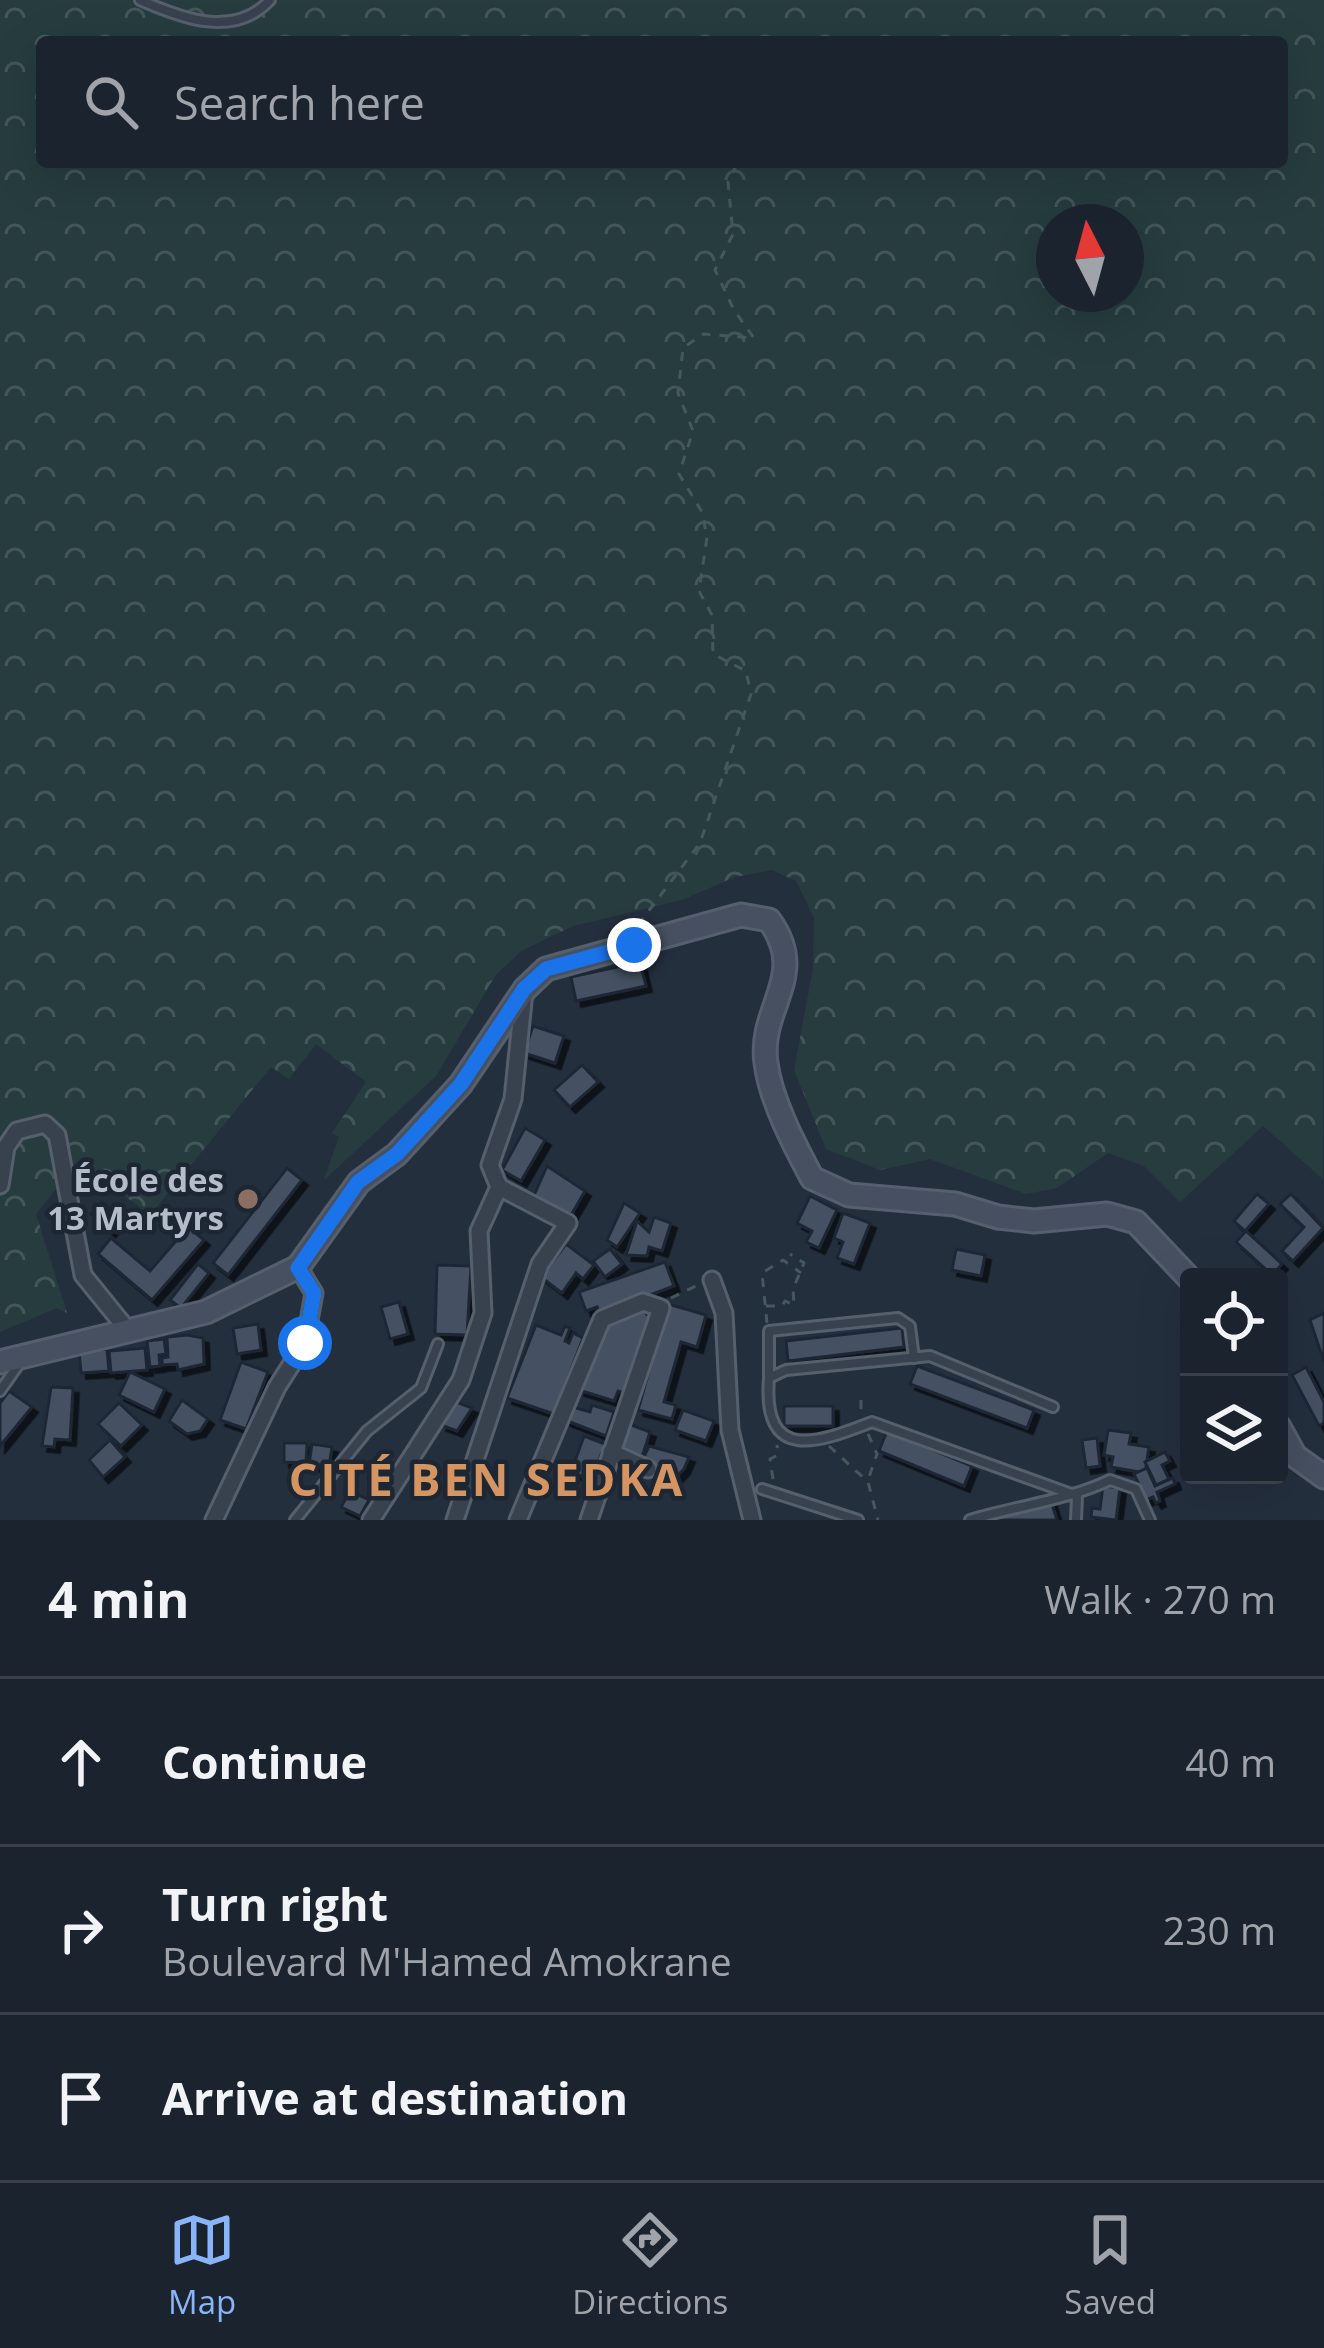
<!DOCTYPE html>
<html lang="en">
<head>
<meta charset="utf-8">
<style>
  :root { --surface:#1b232e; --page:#282f3a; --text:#f1f3f6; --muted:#a0a4aa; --line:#39404a; --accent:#8ab4f8 }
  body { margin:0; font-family:"Open Sans",sans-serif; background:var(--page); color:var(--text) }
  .controls { position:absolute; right:36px; bottom:36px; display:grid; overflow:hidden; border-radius:12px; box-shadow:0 12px 48px #0002 }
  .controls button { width:108px; height:108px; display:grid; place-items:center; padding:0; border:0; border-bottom:3px solid var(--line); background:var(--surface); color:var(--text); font:60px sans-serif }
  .compass { position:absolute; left:1036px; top:204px; width:108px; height:108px; border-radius:50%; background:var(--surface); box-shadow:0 12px 48px #0002; rotate:354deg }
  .stop { position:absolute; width:36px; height:36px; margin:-27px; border:9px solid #1a73e8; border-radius:50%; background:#fff }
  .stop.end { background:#1a73e8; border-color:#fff; box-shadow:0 3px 12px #0008 }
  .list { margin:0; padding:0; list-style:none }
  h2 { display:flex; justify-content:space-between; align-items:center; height:156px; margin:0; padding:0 48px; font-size:51px }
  h2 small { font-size:39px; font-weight:400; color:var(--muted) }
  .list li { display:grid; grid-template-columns:78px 1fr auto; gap:36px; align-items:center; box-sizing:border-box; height:168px; padding:0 48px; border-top:3px solid var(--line) }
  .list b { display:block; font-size:45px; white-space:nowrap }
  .list p { margin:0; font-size:39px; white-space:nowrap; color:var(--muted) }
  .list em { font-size:39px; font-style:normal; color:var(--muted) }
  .icon { flex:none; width:66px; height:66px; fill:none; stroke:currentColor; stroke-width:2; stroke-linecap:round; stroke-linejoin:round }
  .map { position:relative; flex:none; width:1324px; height:1520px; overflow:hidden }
  .search { position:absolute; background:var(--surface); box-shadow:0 12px 48px #0002; left:36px; right:36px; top:36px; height:132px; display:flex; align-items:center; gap:30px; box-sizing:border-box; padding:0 42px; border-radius:12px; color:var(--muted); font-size:45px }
  .sheet { height:660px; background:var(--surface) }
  nav { display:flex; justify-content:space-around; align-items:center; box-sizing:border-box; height:168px; border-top:3px solid var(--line); background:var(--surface); font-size:33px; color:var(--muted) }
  nav a { display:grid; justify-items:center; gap:6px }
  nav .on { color:var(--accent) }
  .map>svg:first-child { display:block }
  .forest { fill:url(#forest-crowns); fill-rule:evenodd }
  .building { fill:#455162; stroke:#1f2835; stroke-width:3; filter:url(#shadow) }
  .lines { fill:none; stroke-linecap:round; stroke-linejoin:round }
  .service-casing { stroke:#565f6c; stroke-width:14 }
  .minor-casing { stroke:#565f6c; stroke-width:21 }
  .secondary-casing { stroke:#565f6c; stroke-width:27 }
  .path { stroke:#44595c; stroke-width:3; stroke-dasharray:9 9; stroke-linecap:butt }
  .service { stroke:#38414e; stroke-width:8 }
  .minor { stroke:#38414e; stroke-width:15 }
  .secondary { stroke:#465061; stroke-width:21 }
  .route { stroke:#1a73e8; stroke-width:15 }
  .education-dot { fill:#8d6e63; stroke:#1d2633; stroke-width:4.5 }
  .labels { text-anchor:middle; stroke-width:9; stroke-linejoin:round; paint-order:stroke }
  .poi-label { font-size:33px; font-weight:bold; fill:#b4bcc9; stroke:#1d2633; text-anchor:end }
  .district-label { font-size:45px; font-weight:bold; letter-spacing:3px; fill:#d59563; stroke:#1d2633 }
</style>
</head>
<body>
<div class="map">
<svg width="1324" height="1520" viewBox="0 0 1324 1520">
  <defs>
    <pattern id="forest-crowns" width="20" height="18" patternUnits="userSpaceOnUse" patternTransform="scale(3)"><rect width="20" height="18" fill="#263c3f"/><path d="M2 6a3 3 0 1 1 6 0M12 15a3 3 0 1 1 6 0" fill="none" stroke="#435659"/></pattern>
    <filter id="shadow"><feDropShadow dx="5.5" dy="5.5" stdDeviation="0" flood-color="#0009"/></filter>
  </defs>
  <rect width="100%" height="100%" fill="#242f3e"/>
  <path class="forest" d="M 0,0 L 1324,0 L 1323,1179 L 1263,1126 L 1180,1202 L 1144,1166 L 1108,1153 L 1057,1188 L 1026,1194 L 930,1159 L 880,1170 L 826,1149 L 794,1070 L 813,969 L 814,918 L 796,881 L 772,870 L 735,877 L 682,900 L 573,926 L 521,951 L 495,976 L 436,1076 L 324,1180 L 339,1137 L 332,1133 L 366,1082 L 316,1044 L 289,1079 L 271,1067 L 150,1215 L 78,1161 L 36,1214 L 67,1313 L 57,1308 L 0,1332 ZM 42,42 L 1282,42 L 1282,162 L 42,162 ZM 1054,222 L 1126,222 L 1126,294 L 1054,294 Z"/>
  <g class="building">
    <path d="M 640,962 L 646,986 L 576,1001 L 571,977 Z"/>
    <path d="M 533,1026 L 564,1036 L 555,1063 L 524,1053 Z"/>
    <path d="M 582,1065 L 598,1082 L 570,1107 L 554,1090 Z"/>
    <path d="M 525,1128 L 545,1140 L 521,1181 L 502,1170 Z"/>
    <path d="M 547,1166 L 585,1191 L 570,1217 L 532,1200 Z"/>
    <path d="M 287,1168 L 302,1180 L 228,1275 L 213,1263 Z"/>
    <path d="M 1257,1194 L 1269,1204 L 1245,1231 L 1234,1221 Z"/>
    <path d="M 1291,1194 L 1323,1228 L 1293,1261 L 1282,1251 L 1304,1227 L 1280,1204 Z"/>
    <path d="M 810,1196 L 837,1210 L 819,1248 L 806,1242 L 812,1231 L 797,1223 Z"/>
    <path d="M 102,1202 L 121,1218 L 110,1231 L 91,1214 Z"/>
    <path d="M 624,1203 L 640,1213 L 617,1247 L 607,1240 Z"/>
    <path d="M 843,1213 L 870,1223 L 854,1264 L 837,1258 L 843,1242 L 834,1238 Z"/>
    <path d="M 654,1217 L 671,1223 L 662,1251 L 649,1247 L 647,1256 L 626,1255 L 637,1221 L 649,1232 Z"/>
    <path d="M 188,1227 L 204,1240 L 152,1300 L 98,1254 L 111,1238 L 150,1271 Z"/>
    <path d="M 1246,1231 L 1282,1264 L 1272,1275 L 1236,1242 Z"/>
    <path d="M 566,1244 L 594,1265 L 583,1279 L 576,1273 L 562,1293 L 541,1277 Z"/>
    <path d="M 610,1249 L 622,1264 L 605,1277 L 593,1261 Z"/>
    <path d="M 956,1249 L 985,1255 L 981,1276 L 952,1270 Z"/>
    <path d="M 665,1262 L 674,1286 L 600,1314 L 597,1307 L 586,1311 L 579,1292 Z"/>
    <path d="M 198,1264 L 209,1273 L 181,1308 L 170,1300 Z"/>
    <path d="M 437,1265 L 471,1266 L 467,1335 L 435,1334 Z"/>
    <path d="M 399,1302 L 408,1334 L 390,1339 L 381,1307 Z"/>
    <path d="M 668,1304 L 706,1315 L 697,1347 L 681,1342 L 664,1402 L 676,1405 L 672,1419 L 638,1410 Z"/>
    <path d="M 642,1309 L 654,1322 L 624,1393 L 618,1391 L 614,1401 L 579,1390 L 605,1322 Z"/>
    <path d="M 1324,1313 L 1324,1362 L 1310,1320 Z"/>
    <path d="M 258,1324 L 261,1350 L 237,1354 L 233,1328 Z"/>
    <path d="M 536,1325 L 561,1335 L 565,1326 L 570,1328 L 565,1341 L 569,1343 L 573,1333 L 583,1338 L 554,1414 L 507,1398 Z"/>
    <path d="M 902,1328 L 904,1347 L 788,1361 L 786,1341 Z"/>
    <path d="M 188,1335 L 203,1338 L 204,1364 L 178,1370 L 177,1364 L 162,1365 L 162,1358 L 168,1357 L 167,1337 Z"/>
    <path d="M 164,1339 L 166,1354 L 159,1355 L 160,1366 L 150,1367 L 147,1341 Z"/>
    <path d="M 145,1348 L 147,1370 L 111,1373 L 109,1351 Z"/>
    <path d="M 107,1349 L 109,1371 L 81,1373 L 79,1351 Z"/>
    <path d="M 241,1362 L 268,1372 L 246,1429 L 220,1420 Z"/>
    <path d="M 917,1366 L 1034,1410 L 1027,1428 L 910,1384 Z"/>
    <path d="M 1306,1367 L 1324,1402 L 1324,1423 L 1319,1426 L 1292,1375 Z"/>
    <path d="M 130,1372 L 165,1389 L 154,1412 L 119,1395 Z"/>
    <path d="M 51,1387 L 73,1388 L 70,1440 L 55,1439 L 54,1447 L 42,1446 Z"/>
    <path d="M 9,1391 L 32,1407 L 0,1446 L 0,1403 Z"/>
    <path d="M 182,1400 L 208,1419 L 200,1431 L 187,1434 L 169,1421 Z"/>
    <path d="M 451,1400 L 472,1408 L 457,1431 L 441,1425 Z"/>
    <path d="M 119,1403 L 142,1425 L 121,1446 L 98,1424 Z"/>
    <path d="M 592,1405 L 614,1412 L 606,1436 L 565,1420 L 569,1406 L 590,1412 Z"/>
    <rect x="784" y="1406" width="49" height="20"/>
    <path d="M 683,1410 L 714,1421 L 706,1441 L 675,1430 Z"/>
    <path d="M 629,1424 L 650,1432 L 641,1460 L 619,1452 Z"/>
    <path d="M 1108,1430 L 1131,1433 L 1129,1444 L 1149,1447 L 1145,1473 L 1111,1467 L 1113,1457 L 1104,1455 Z"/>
    <path d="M 887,1431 L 972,1466 L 964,1486 L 879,1451 Z"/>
    <path d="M 584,1436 L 605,1444 L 592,1480 L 571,1472 Z"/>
    <path d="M 1097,1438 L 1100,1466 L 1086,1468 L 1082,1440 Z"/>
    <path d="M 110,1440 L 125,1457 L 103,1477 L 89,1460 Z"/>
    <path d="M 284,1443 L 307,1443 L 306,1463 L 284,1462 Z"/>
    <path d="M 312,1444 L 332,1447 L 329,1468 L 309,1465 Z"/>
    <path d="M 649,1446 L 689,1457 L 684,1469 L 677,1476 L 642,1462 Z"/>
    <path d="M 1165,1452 L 1170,1461 L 1162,1465 L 1169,1479 L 1156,1485 L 1145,1462 Z"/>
    <path d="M 1147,1468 L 1155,1486 L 1173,1478 L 1175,1484 L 1157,1492 L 1160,1501 L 1156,1503 L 1153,1497 L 1146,1500 L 1134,1474 Z"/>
    <path d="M 1103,1486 L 1120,1488 L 1116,1520 L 1091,1517 L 1092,1508 L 1100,1509 Z"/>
    <path d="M 350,1491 L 369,1500 L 360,1516 L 341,1507 Z"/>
    <path d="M 1051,1501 L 1057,1520 L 992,1520 Z"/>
  </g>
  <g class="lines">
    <g class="service-casing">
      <g id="service">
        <path d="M 140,0 C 181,18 234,39 270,0"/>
        <path d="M 769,1376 L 769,1331 L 898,1318 L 910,1326 L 914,1358"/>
        <path d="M 0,1391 L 19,1364"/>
        <path d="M 1053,1407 L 930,1356 L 786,1370 L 769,1378 C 762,1464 818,1443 872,1422 L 1077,1496 L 1076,1520"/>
        <path d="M 762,1489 L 858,1520"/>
        <path d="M 295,1520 L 367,1431 L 421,1388 L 438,1344"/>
        <path d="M 970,1520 C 1016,1506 1068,1500 1110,1480 L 1136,1489 L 1150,1520"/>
      </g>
    </g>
    <g class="minor-casing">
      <g id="minor">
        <path d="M 0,1185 L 6,1147 L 17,1131 L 45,1124 L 57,1135 L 83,1275 L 130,1333"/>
        <path d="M 712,1280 L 724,1313 L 730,1430 L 752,1520"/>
        <path d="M 611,1452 L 648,1469"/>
        <path d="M 214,1520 L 277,1387 L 305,1343 L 314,1293 L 298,1267"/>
        <path d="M 371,1520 L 461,1380 L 483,1313 L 479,1231 L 499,1187 L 490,1165 L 513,1099 L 524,992"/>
        <path d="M 455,1520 L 540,1264 L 568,1223 L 499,1187"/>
        <path d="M 518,1520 L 602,1319 L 643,1302 L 661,1308 L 589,1520"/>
      </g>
    </g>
    <g class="secondary-casing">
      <g id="secondary">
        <path d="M 0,1362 L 206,1312 L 298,1267 L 359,1182 L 397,1154 L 461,1084 L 525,989 L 546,969 L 741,915 L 769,920 C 810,976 758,1007 766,1063 C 771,1101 794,1144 812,1178 L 849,1195 L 955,1204 L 998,1217 L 1034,1221 L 1107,1214 L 1136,1222 L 1189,1278"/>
        <path d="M 1279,1427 L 1295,1456 L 1324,1477"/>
      </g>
    </g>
    <g class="path">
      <path d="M 638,925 L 700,843 L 751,694 L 746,671 L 713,654 L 712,615 L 699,591 L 707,537 L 702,512 L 679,474 L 693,431 L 678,393 L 683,348 L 703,334 L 754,338 L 734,310 L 715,270 L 733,234 L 728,182 L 738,162"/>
      <path d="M 671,1298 L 700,1284"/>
      <path d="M 766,1306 L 782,1306 L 785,1301 L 794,1305 L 793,1289 L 804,1263 L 790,1254"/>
      <path d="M 767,1323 L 762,1273 L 783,1260 L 801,1273"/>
      <path d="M 861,1400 L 861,1414"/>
      <path d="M 868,1434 L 877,1454 L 868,1480"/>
      <path d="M 829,1446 L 868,1482 L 878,1520"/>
      <path d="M 773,1479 L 770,1459 L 778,1455 L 777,1445"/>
    </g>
    <use href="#service" class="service"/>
    <use href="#minor" class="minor"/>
    <use href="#secondary" class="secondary"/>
  </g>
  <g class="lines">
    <path class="route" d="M 305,1343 L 314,1293 L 298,1268 L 358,1182 L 397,1154 L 461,1084 L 524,989 L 546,969 L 634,945"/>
  </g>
  <circle class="education-dot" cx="248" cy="1199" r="12"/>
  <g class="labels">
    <g class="poi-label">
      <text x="224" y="1192">École des<tspan x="224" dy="38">13 Martyrs</tspan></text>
    </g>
    <g class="district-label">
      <text x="487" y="1496">CITÉ BEN SEDKA</text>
    </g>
  </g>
</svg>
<div class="controls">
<button><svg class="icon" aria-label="locate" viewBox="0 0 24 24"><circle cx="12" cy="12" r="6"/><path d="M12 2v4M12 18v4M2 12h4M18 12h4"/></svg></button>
<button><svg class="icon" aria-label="layers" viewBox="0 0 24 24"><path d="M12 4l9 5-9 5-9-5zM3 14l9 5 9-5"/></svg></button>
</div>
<svg class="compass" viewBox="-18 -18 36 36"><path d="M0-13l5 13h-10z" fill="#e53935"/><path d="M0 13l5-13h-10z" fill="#a0a4aa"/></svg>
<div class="stop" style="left:305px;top:1343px"></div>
<div class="stop end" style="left:634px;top:945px"></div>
<div class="search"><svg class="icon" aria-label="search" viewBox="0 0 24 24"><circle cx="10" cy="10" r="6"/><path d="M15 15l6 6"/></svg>Search here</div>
</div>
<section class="sheet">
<h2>4 min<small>Walk · 270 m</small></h2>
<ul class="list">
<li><svg class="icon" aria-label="ahead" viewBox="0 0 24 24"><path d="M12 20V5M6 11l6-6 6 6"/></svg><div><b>Continue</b></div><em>40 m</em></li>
<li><svg class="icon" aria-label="right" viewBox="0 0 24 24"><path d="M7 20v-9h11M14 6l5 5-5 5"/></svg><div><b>Turn right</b><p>Boulevard M'Hamed Amokrane</p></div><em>230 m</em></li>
<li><svg class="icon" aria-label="arrive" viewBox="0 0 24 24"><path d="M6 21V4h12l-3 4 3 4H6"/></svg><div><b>Arrive at destination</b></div></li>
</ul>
</section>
<nav>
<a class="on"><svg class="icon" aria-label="map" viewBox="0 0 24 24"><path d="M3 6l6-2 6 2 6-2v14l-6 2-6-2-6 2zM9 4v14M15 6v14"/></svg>Map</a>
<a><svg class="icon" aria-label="directions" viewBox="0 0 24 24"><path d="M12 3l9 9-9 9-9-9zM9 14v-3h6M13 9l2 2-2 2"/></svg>Directions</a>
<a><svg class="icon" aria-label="saved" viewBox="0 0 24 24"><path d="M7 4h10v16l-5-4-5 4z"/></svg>Saved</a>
</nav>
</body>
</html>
